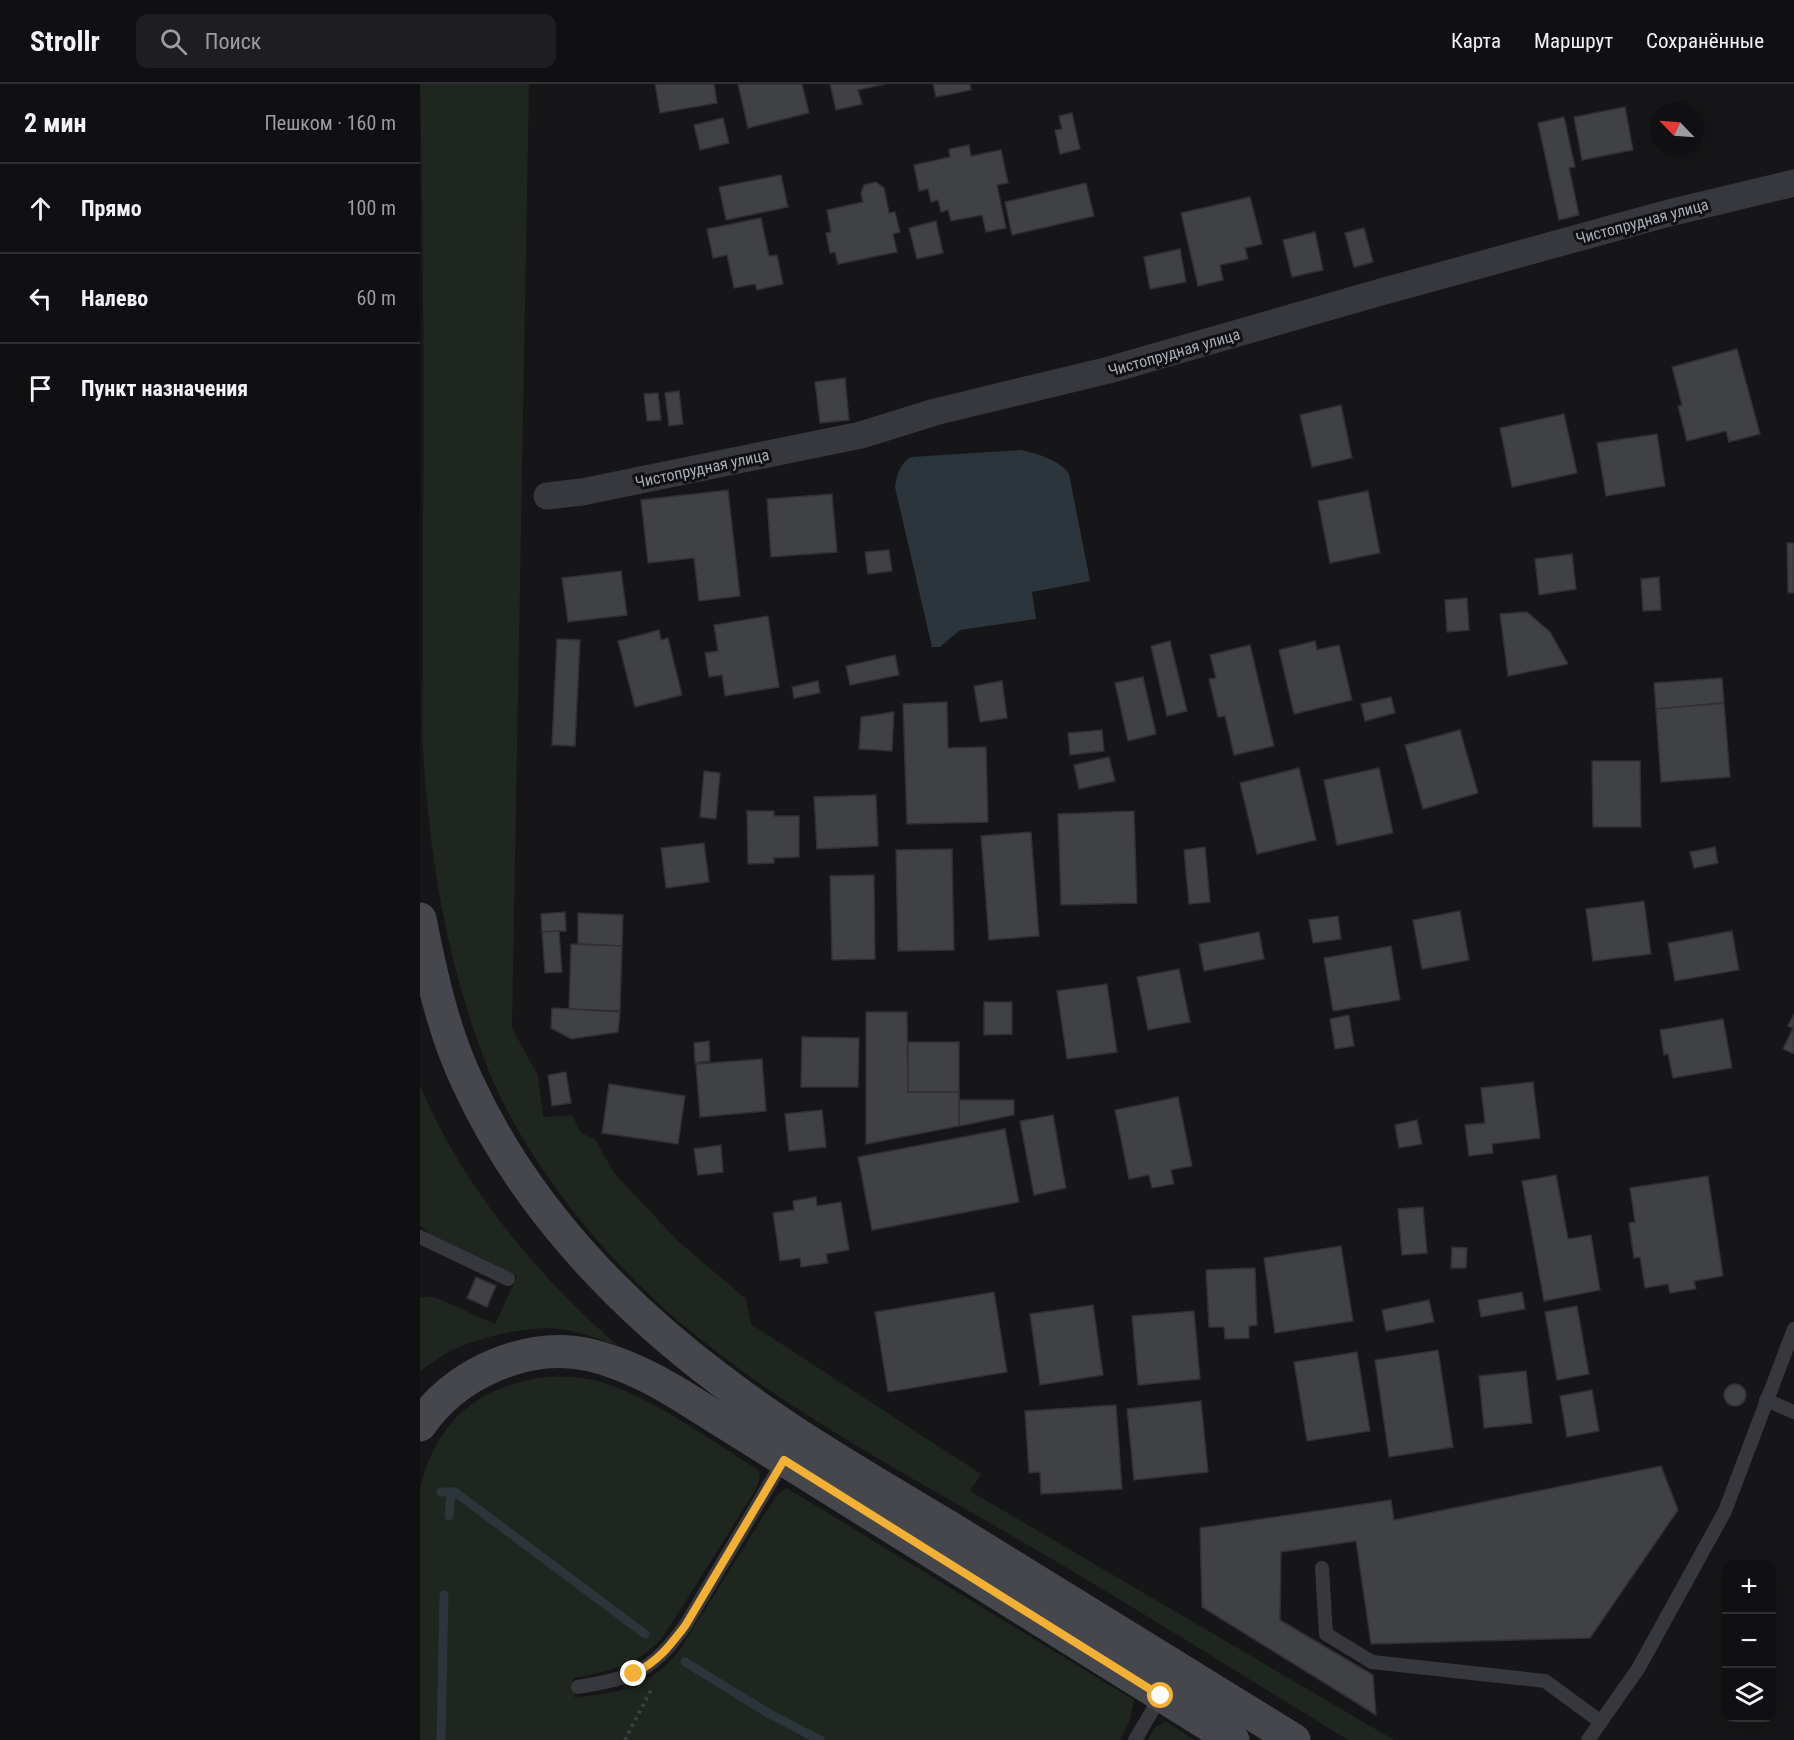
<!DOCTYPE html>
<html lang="ru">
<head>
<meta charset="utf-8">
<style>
  :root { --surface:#101012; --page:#1e1e20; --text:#f1f3f6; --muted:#9c9d9f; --line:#303032 }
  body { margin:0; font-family:"Roboto Condensed",sans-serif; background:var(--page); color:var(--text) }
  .controls { position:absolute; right:18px; bottom:18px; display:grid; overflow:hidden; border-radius:12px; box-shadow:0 6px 24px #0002 }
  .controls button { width:54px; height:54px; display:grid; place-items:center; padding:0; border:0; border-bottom:2px solid var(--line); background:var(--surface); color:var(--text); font:30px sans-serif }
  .compass { position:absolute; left:1230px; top:18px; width:54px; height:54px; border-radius:50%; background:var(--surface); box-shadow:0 6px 24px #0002; rotate:295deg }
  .stop { position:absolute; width:18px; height:18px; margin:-14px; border:4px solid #f2b134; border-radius:50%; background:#fff }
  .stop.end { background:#f2b134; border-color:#fff; box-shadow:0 2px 6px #0008 }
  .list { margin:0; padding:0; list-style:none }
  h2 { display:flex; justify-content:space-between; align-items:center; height:78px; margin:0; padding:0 24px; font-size:26px }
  h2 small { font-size:20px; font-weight:400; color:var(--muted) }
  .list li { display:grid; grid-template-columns:39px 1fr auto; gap:18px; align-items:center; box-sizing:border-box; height:90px; padding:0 24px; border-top:2px solid var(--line) }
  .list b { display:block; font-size:22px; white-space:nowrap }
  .list em { font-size:20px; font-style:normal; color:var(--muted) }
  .icon { flex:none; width:33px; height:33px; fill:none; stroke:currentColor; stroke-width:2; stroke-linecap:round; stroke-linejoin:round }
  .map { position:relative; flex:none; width:1374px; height:1656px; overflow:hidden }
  header { display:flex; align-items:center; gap:36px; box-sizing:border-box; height:84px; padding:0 30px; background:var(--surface); border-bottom:2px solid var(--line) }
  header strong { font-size:28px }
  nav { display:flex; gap:33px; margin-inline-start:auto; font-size:21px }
  .search { width:420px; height:54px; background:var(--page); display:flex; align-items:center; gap:15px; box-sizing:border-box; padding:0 21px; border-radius:12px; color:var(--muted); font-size:22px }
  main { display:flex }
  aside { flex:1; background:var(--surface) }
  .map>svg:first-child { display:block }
  .green { fill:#1e261f }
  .water { fill:#2c353c }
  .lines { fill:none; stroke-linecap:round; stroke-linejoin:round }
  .stream { stroke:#2c353c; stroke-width:9 }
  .building { fill:#404145; stroke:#303034; stroke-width:1.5 }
  .path { stroke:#3d3f44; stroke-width:4; stroke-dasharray:3 4.5; stroke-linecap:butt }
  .lane { stroke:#37383d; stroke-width:14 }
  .street { stroke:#37383d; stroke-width:27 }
  .secondary { stroke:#45474d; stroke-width:33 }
  .route { stroke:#f2b134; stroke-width:8 }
  .labels { text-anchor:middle; stroke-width:6; stroke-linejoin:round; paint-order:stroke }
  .street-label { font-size:16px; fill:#a8adb8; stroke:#111113 }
</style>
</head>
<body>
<header>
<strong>Strollr</strong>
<div class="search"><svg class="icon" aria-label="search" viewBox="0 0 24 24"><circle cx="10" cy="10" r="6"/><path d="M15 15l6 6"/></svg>Поиск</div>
<nav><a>Карта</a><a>Маршрут</a><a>Сохранённые</a></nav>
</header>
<main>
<aside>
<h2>2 мин<small>Пешком · 160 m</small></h2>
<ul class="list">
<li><svg class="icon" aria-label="ahead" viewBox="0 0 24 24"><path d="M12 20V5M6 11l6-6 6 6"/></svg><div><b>Прямо</b></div><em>100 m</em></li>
<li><svg class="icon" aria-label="left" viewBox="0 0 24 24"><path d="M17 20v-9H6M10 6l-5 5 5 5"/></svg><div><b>Налево</b></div><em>60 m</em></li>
<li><svg class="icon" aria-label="arrive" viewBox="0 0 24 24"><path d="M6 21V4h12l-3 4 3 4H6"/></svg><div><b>Пункт назначения</b></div></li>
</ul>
</aside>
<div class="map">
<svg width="1374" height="1656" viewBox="0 0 1374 1656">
  <rect width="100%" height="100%" fill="#161618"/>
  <g class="green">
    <path d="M 0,0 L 109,0 L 92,944 L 118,992 L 123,1033 L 152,1031 L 161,1049 L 175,1055 L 194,1089 L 257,1156 L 326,1215 L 331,1240 L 561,1390 L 550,1407 L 974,1656 L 928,1656 C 817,1588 707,1518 594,1453 C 479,1386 359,1323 257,1236 C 182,1171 105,1077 68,985 C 28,883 9,774 3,665 C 1,637 3,609 3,581 C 3,532 3,482 3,433 C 4,289 3,144 0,0 Z"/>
    <path d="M 0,1001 C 40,1099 118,1193 198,1262 C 179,1255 160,1248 140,1245 C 108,1241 50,1255 23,1271 C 15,1276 8,1282 0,1287 L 0,1213 L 12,1213 L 19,1215 L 75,1240 L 97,1193 L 13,1153 L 0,1141 Z"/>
    <path d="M 127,1293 C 145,1292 161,1293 178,1297 C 231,1312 292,1357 340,1387 L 339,1397 L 335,1407 L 243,1553 C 216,1583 190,1587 153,1594 L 155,1614 C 203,1607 226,1606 259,1567 L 356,1412 L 367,1404 L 714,1616 L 710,1636 L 700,1656 L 0,1656 L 0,1405 C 15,1337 59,1301 127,1293 Z"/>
    <path d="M 745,1637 L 775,1656 L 727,1656 L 735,1644 Z"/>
  </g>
  <path class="water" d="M 600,366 C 616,369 640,376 649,390 L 670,497 L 612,508 L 616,535 L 540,546 L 520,563 L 512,563 L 475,403 C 476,392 481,378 491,373 Z"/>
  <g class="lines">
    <g class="stream">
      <path d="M 21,1408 L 35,1408 L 225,1550"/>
      <path d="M 29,1432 L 31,1408"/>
      <path d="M 265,1578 L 348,1629 L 400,1656"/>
      <path d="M 21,1656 L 24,1511"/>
    </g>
  </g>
  <g class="building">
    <path d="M 235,0 L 294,0 L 297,19 L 240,29 Z"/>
    <path d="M 318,0 L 382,0 L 389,29 L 328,44 Z"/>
    <path d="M 410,0 L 465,0 L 438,6 L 442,20 L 416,26 Z"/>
    <path d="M 513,0 L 550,0 L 551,6 L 516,13 Z"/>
    <path d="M 1205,23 L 1213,66 L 1162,76 L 1154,33 Z"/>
    <path d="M 652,29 L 660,65 L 640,70 L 635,46 L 642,45 L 639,32 Z"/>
    <path d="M 1144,33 L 1155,83 L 1149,84 L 1159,131 L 1139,136 L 1118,39 Z"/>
    <path d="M 303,34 L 309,59 L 280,66 L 274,41 Z"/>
    <path d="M 549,61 L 551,72 L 581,66 L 588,99 L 577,101 L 586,144 L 566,148 L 562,131 L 531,137 L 528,126 L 521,128 L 518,116 L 511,118 L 508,105 L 499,107 L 494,81 L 530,73 L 529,65 Z"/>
    <path d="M 361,91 L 368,123 L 306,136 L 299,103 Z"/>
    <path d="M 456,98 L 464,104 L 469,129 L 475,128 L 480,148 L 473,150 L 477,168 L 418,180 L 415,168 L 410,169 L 406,149 L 411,148 L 407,126 L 443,118 L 441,109 L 444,101 Z"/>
    <path d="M 666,99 L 674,132 L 592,151 L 585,118 Z"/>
    <path d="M 830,113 L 842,160 L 825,164 L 828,175 L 800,181 L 803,196 L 778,202 L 761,129 Z"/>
    <path d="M 341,134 L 349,172 L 357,171 L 363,200 L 337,206 L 335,200 L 314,204 L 307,171 L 293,174 L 287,145 Z"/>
    <path d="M 516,137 L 523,169 L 497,175 L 489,144 Z"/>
    <path d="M 944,144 L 953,178 L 934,183 L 925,149 Z"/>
    <path d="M 895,148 L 903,186 L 872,193 L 863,156 Z"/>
    <path d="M 760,165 L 766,198 L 730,205 L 724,173 Z"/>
    <path d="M 1317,265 L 1340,350 L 1309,358 L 1306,347 L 1267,357 L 1258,322 L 1262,321 L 1252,283 Z"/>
    <path d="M 425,294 L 429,336 L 400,339 L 395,298 Z"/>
    <path d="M 259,307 L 263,340 L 249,342 L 245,309 Z"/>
    <path d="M 238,309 L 241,336 L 227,337 L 224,310 Z"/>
    <path d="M 921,321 L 932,374 L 892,383 L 880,331 Z"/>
    <path d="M 1144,330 L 1157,389 L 1092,403 L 1080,344 Z"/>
    <path d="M 1237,350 L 1245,402 L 1186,412 L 1177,359 Z"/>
    <path d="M 308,406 L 320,512 L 279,517 L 274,474 L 228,479 L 221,416 Z"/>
    <path d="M 948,407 L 960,469 L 910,479 L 898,417 Z"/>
    <path d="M 412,410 L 417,468 L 351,473 L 347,415 Z"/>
    <path d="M 1367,459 L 1374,459 L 1374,509 L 1368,509 Z"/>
    <path d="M 469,466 L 472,487 L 448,490 L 445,468 Z"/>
    <path d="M 1152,470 L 1156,505 L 1119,511 L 1115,475 Z"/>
    <path d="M 201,487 L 207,531 L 148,538 L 142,494 Z"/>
    <path d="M 1239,493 L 1241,526 L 1223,527 L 1221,495 Z"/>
    <path d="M 1047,514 L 1049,546 L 1027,548 L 1025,516 Z"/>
    <path d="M 1107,528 L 1130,548 L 1148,580 L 1088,592 L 1080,530 Z"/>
    <path d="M 348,532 L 359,603 L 305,612 L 302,591 L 289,593 L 285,569 L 298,567 L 294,541 Z"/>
    <path d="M 239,546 L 241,556 L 248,554 L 262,611 L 215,623 L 198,557 Z"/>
    <path d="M 137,555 L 160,556 L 155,662 L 132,661 Z"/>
    <path d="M 750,557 L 767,627 L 747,632 L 731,562 Z"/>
    <path d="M 895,557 L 897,566 L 919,561 L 932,616 L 874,630 L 859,566 Z"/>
    <path d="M 830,561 L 854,662 L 814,671 L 805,632 L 798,633 L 789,595 L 796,594 L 790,571 Z"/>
    <path d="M 475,571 L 479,591 L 430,601 L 426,582 Z"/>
    <path d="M 723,593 L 736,650 L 708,657 L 695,599 Z"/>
    <path d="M 1302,594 L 1304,619 L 1236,625 L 1234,599 Z"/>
    <path d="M 398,597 L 400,609 L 374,614 L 372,603 Z"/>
    <path d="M 582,597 L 587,634 L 560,638 L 554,602 Z"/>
    <path d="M 971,613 L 975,629 L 945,637 L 941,620 Z"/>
    <path d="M 527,618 L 528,664 L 566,663 L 568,738 L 487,740 L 483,620 Z"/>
    <path d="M 1304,619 L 1310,693 L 1241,698 L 1236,625 Z"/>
    <path d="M 474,628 L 472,667 L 439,665 L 441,633 Z"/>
    <path d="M 682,646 L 684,667 L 650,671 L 648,649 Z"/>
    <path d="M 1040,646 L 1058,709 L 1003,725 L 985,661 Z"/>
    <path d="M 689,673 L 695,697 L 659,705 L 654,681 Z"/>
    <path d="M 1172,677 L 1220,677 L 1221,743 L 1173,743 Z"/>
    <path d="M 879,684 L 896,756 L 837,770 L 820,699 Z"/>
    <path d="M 959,684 L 973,749 L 917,761 L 904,696 Z"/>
    <path d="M 284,687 L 300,689 L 296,735 L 280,733 Z"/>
    <path d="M 456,711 L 458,762 L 397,765 L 394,713 Z"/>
    <path d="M 327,727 L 354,727 L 354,732 L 379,732 L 379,773 L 354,774 L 354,779 L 328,780 Z"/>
    <path d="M 714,727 L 717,819 L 641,821 L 638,730 Z"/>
    <path d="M 611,748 L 619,852 L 569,856 L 561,752 Z"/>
    <path d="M 284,759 L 289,798 L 246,804 L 241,764 Z"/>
    <path d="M 785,763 L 790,818 L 769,820 L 764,766 Z"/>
    <path d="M 1295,763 L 1298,779 L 1274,784 L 1270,768 Z"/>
    <path d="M 532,765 L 534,866 L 478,867 L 476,766 Z"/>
    <path d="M 454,791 L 455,875 L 412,876 L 410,792 Z"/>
    <path d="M 1224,817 L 1231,870 L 1173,877 L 1166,825 Z"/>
    <path d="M 1040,827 L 1049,876 L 1002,885 L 993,836 Z"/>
    <path d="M 145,828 L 146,847 L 122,848 L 121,830 Z"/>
    <path d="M 158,829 L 203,831 L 202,862 L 158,860 Z"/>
    <path d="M 918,832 L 921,855 L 893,859 L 889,836 Z"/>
    <path d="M 139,847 L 142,888 L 125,889 L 122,848 Z"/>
    <path d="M 1312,847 L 1319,886 L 1255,897 L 1248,859 Z"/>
    <path d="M 839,848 L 844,875 L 784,887 L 779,860 Z"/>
    <path d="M 151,860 L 202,862 L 200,927 L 149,925 Z"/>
    <path d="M 971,862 L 980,916 L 913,927 L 904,874 Z"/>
    <path d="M 759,885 L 770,938 L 728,946 L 717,893 Z"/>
    <path d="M 687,900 L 697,968 L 647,975 L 637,907 Z"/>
    <path d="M 564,918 L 592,918 L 592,950 L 564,951 Z"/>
    <path d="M 132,924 L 200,928 L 198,948 L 151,955 L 131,944 Z"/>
    <path d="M 446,928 L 487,928 L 488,1008 L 539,1008 L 539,1042 L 446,1060 Z"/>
    <path d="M 1374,930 L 1374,970 L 1363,965 L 1373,944 L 1368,942 Z"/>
    <path d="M 929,931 L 934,962 L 915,965 L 910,935 Z"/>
    <path d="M 1303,935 L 1312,984 L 1253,994 L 1248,970 L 1244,971 L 1240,946 Z"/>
    <path d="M 382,953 L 439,954 L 438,1003 L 381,1003 Z"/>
    <path d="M 289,957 L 290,977 L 275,979 L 274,959 Z"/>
    <rect x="488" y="958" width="51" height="50"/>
    <path d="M 342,975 L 346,1027 L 280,1033 L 276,980 Z"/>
    <path d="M 146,988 L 151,1019 L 132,1022 L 128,991 Z"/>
    <path d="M 1113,998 L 1120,1054 L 1072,1060 L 1073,1069 L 1049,1072 L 1045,1041 L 1065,1039 L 1061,1004 Z"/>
    <path d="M 189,1000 L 265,1012 L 258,1060 L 182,1049 Z"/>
    <path d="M 758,1013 L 772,1082 L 751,1086 L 754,1100 L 732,1104 L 729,1091 L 709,1095 L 695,1026 Z"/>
    <path d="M 539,1016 L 594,1016 L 594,1031 L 539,1042 Z"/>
    <path d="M 402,1026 L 406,1063 L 369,1067 L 365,1030 Z"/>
    <path d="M 633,1031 L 646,1104 L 614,1111 L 600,1037 Z"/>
    <path d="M 997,1036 L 1002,1060 L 979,1064 L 975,1041 Z"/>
    <path d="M 585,1045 L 599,1118 L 452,1146 L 438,1073 Z"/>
    <path d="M 301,1061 L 303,1088 L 278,1091 L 274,1065 Z"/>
    <path d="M 1136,1091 L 1148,1155 L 1171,1151 L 1180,1206 L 1124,1217 L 1102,1097 Z"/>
    <path d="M 1288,1092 L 1303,1192 L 1274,1197 L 1276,1205 L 1250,1209 L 1248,1200 L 1225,1204 L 1220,1173 L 1214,1174 L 1209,1139 L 1215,1138 L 1210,1104 Z"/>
    <path d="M 396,1113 L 397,1122 L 421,1118 L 429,1166 L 406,1170 L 408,1179 L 381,1183 L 380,1174 L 360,1177 L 353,1129 L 374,1126 L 373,1117 Z"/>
    <path d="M 1003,1123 L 1007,1169 L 982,1171 L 978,1125 Z"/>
    <path d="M 921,1162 L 933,1237 L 855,1249 L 844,1174 Z"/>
    <path d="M 1032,1163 L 1047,1164 L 1046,1184 L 1031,1184 Z"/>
    <path d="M 835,1184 L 837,1241 L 829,1242 L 829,1254 L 805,1255 L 804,1243 L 789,1243 L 786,1186 Z"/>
    <path d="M 56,1193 L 76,1202 L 67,1223 L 47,1214 Z"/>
    <path d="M 574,1208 L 587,1288 L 468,1308 L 455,1228 Z"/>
    <path d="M 1102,1208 L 1105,1225 L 1061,1233 L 1058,1216 Z"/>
    <path d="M 1009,1216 L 1014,1238 L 966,1247 L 962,1226 Z"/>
    <path d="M 673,1221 L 683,1291 L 620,1301 L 610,1230 Z"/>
    <path d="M 1157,1222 L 1169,1290 L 1137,1296 L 1125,1228 Z"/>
    <path d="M 774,1227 L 780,1295 L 718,1301 L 712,1232 Z"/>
    <path d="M 1018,1266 L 1033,1363 L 969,1373 L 955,1276 Z"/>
    <path d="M 937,1268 L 950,1347 L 887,1357 L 874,1278 Z"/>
    <path d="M 1106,1287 L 1112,1339 L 1064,1344 L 1059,1292 Z"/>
    <circle cx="1315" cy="1311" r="11"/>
    <path d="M 1172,1306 L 1179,1347 L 1147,1353 L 1140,1312 Z"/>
    <path d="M 781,1317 L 788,1388 L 714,1396 L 707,1325 Z"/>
    <path d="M 696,1321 L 702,1405 L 621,1410 L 620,1388 L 609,1389 L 605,1327 Z"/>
    <path d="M 1241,1382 L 1258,1426 L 1170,1554 L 951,1560 L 936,1457 L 861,1468 L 860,1536 L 953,1591 L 956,1631 L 782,1523 L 780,1444 L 971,1416 L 974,1436 Z"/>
  </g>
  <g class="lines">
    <path class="path" d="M 205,1656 L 231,1606"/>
    <g class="lane">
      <path d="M 0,1153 L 88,1195"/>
      <path d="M 1346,1316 L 1374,1328"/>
      <path d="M 902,1484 L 906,1550 L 952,1578 L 1125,1597 L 1181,1638"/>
      <path d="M 158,1603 C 215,1593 230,1589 265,1542 L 364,1376"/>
      <path d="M 715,1656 L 741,1612"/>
      <path d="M 1168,1656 L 1218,1585 L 1305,1427 L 1374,1245"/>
    </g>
    <path class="street" d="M 127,412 L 162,408 L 441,351 L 515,328 L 689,286 L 961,208 L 1245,130 L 1374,99"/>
    <g class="secondary">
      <path d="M 0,835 C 11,890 23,946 47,997 C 102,1118 197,1219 303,1298 C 374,1352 452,1397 529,1443 C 644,1514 759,1585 874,1656"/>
      <path d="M 0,1341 C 36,1289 107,1257 170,1271 C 203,1279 233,1294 262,1312 L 813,1656"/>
    </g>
  </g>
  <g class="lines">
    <path class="route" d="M 214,1590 C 239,1576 248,1564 265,1542 L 364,1376 L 741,1612"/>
  </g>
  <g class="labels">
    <g class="street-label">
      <text transform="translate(1222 137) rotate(-15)" y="6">Чистопрудная улица</text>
      <text transform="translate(754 268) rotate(-16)" y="6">Чистопрудная улица</text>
      <text transform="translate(282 384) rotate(-12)" y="6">Чистопрудная улица</text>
    </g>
  </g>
</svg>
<div class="controls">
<button>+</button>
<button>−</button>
<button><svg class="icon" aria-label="layers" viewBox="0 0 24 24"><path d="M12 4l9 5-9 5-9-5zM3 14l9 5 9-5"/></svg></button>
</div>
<svg class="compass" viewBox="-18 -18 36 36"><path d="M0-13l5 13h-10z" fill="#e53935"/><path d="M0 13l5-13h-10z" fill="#9c9d9f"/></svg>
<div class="stop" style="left:741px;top:1612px"></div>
<div class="stop end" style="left:214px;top:1590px"></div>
</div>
</main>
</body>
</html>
